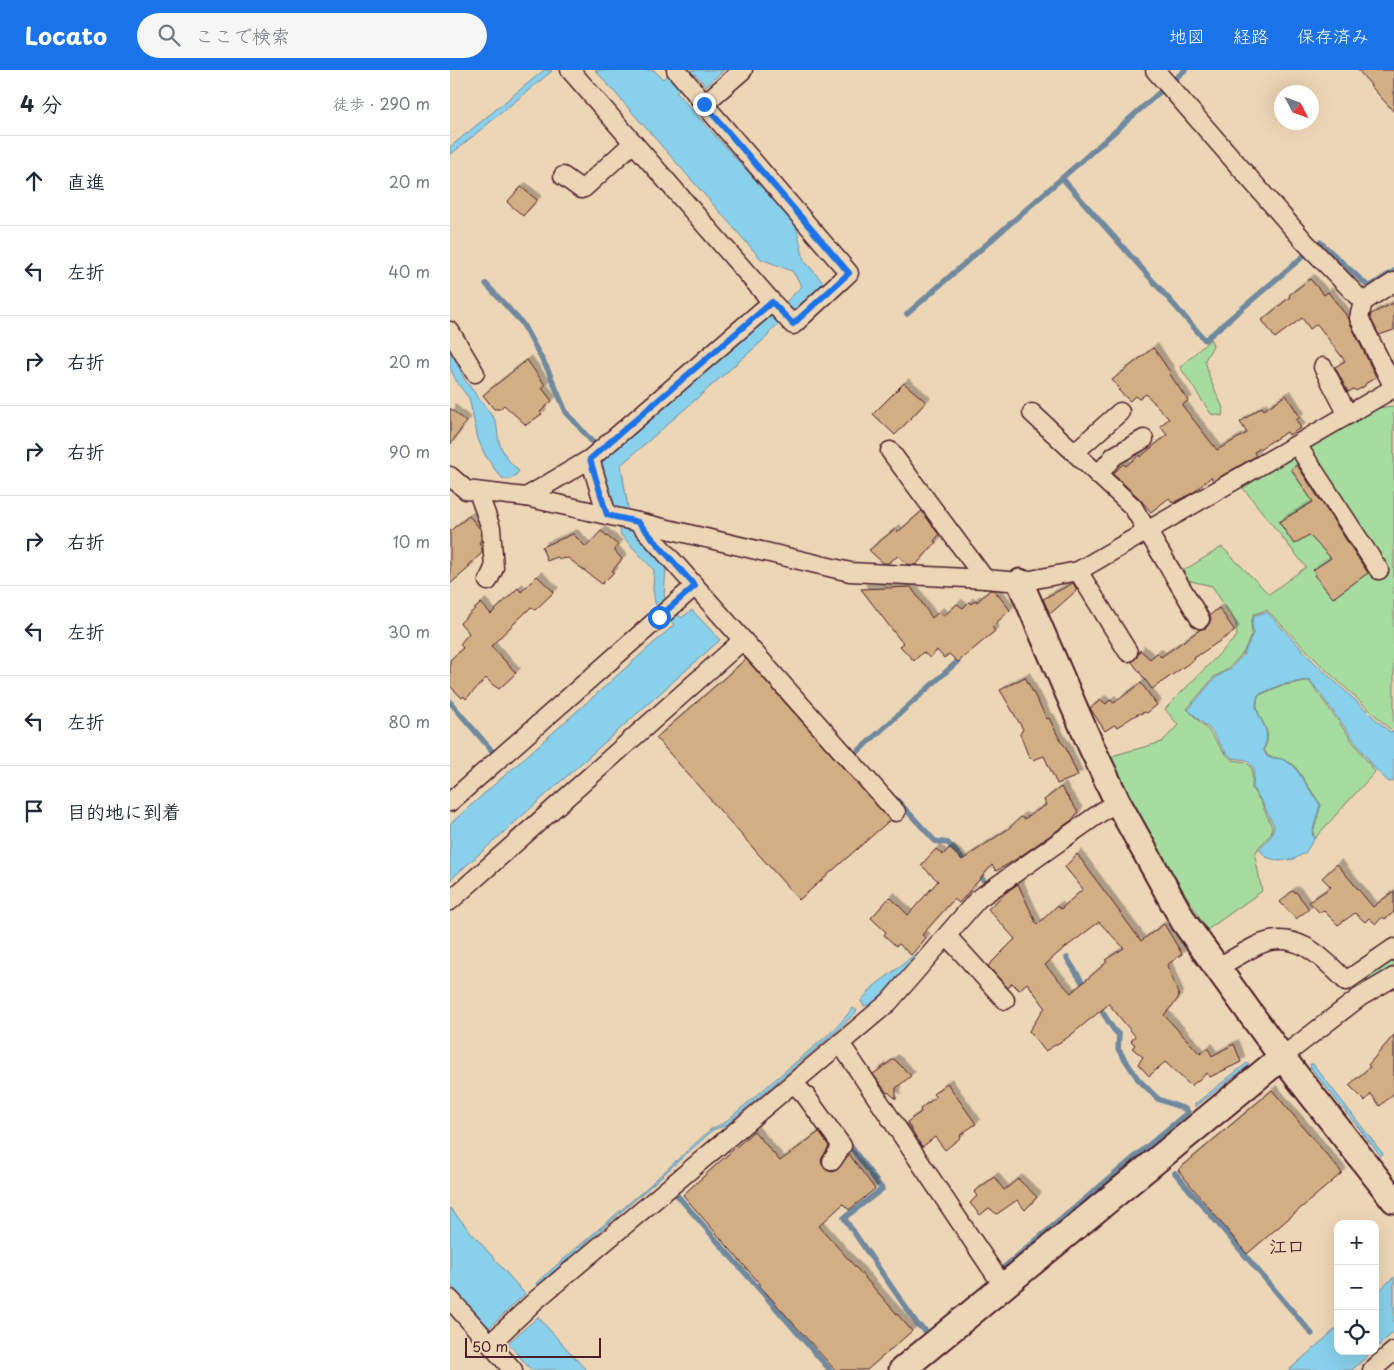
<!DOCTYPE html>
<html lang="ja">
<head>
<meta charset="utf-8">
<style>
  :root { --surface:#fff; --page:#f6f6f7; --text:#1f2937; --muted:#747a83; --line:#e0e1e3; --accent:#1a73e8 }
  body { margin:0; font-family:"Playpen Sans","Klee One",sans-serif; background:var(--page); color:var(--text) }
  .controls { position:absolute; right:15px; bottom:15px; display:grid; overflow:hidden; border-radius:10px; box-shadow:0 5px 20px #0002 }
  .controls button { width:45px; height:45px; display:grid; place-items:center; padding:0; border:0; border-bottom:1px solid var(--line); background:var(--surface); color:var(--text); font:25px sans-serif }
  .compass { position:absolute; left:824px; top:15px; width:45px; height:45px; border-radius:50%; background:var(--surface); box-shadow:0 5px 20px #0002; rotate:132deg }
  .scale { position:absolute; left:15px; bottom:12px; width:136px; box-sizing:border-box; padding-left:5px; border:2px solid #4a1f2b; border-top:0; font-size:14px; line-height:18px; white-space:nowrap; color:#4a1f2b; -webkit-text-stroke:4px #edd6b6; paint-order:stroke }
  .stop { position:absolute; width:15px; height:15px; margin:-11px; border:4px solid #1a73e8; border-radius:50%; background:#fff }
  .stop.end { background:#1a73e8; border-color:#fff; box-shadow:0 1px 5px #0008 }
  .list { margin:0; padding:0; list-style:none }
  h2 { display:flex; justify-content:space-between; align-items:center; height:65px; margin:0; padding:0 20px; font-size:21px }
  h2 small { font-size:16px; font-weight:400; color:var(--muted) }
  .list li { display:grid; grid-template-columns:32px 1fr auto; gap:15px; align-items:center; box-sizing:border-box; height:90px; padding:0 20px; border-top:1px solid var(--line) }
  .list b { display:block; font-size:19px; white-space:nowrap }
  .list em { font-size:16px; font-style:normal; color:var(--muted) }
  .icon { flex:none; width:28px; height:28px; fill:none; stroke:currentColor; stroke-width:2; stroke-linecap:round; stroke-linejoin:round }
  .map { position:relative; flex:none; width:944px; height:1300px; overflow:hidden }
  header { display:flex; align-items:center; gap:30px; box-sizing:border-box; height:70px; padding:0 25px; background:var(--accent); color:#fff }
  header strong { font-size:24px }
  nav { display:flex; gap:28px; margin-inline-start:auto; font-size:18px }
  .search { width:350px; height:45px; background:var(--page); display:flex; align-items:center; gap:12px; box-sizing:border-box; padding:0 18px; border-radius:28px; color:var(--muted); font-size:19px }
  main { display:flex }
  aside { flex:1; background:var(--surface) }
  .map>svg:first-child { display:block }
  .green { fill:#a6dc9f; stroke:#787e65 }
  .water { fill:#89d0ea; stroke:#70899e }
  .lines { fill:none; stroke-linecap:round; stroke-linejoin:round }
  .stream { stroke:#70899e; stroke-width:5.5 }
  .building { fill:#d2ae84; stroke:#4a1f2b; fill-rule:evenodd; filter:url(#shadow) }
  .street-casing { stroke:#4a1f2b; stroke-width:21 }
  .secondary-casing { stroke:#4a1f2b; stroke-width:29 }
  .street { stroke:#edd6b6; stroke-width:18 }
  .secondary { stroke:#edd6b6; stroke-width:25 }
  .route { stroke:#1a73e8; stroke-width:6 }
  .labels { text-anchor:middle; stroke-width:5; stroke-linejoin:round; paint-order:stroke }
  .quarter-label { font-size:18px; font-weight:bold; fill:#4a1f2b; stroke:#edd6b6 }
</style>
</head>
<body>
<header>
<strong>Locato</strong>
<div class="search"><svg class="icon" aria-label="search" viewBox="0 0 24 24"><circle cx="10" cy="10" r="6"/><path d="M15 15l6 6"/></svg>ここで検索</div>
<nav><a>地図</a><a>経路</a><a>保存済み</a></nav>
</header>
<main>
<aside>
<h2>4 分<small>徒歩 · 290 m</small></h2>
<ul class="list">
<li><svg class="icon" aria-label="ahead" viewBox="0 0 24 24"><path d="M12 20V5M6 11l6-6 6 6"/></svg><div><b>直進</b></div><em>20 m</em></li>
<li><svg class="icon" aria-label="left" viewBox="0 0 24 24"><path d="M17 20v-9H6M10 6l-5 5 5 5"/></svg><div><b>左折</b></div><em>40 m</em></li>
<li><svg class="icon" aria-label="right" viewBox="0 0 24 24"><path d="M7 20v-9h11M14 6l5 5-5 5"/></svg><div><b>右折</b></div><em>20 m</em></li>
<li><svg class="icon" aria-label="right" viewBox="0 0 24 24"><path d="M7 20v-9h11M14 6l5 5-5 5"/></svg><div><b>右折</b></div><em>90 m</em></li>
<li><svg class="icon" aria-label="right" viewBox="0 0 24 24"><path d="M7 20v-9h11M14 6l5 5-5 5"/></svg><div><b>右折</b></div><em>10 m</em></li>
<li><svg class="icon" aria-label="left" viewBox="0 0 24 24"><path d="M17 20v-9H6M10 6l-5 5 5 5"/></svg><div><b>左折</b></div><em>30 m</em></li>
<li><svg class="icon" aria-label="left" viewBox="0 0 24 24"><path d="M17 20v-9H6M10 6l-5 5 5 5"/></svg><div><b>左折</b></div><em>80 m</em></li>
<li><svg class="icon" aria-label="arrive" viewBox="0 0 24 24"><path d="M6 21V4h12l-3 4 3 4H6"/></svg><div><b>目的地に到着</b></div></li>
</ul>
</aside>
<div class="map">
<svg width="944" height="1300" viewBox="0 0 944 1300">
  <defs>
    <filter id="shadow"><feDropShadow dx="4.5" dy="-4.5" stdDeviation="0" flood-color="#0004"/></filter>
  </defs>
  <rect width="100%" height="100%" fill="#edd6b6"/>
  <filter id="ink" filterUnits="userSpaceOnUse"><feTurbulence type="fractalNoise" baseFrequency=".02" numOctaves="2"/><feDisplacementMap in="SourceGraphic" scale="10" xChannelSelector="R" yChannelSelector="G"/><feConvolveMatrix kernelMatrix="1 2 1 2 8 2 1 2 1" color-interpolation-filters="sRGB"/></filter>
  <g filter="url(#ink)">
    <g class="green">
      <path d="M 761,269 L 763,276 L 755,290 L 760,309 L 773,338 L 772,346 L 761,344 L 730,297 Z"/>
      <path d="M 943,336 L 944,336 L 944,658 L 940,659 L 873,597 L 817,540 L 804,544 L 801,553 L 802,563 L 793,583 L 778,599 L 764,607 L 737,639 L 758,660 L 774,682 L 782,690 L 796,692 L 802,698 L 802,719 L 811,732 L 822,757 L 821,764 L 808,778 L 805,786 L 812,821 L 757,860 L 684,739 L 659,689 L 665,685 L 712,672 L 728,655 L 715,639 L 787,566 L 786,553 L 762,516 L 736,510 L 731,502 L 772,477 L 819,524 L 856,497 L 793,418 L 887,357 L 920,339 Z"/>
      <path d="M 855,611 L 859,611 L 925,702 L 864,769 L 863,762 L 871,735 L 844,695 L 832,689 L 818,686 L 814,679 C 825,659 806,650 807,633 C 807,631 808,628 808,626 L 830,616 Z"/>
      <path d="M 944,885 L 944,899 L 915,915 L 910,909 Z"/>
    </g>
    <g class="water">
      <path d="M 94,0 L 102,1 L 0,85 L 0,77 Z"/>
      <path d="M 145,0 L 204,0 L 213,9 L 224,0 L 274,0 L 256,16 L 245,4 L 226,22 L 346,155 L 354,190 L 376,216 L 321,260 L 318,266 L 171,395 L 178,438 L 182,458 L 216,497 L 214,526 L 231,548 L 242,540 L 270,570 L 0,810 L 0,754 L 224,555 L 205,533 L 203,519 L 204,500 L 171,465 L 166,437 L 158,424 L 152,390 L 304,256 C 323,245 337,231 352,216 L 342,201 L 311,189 Z"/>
      <path d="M 0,279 L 15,310 L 45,350 C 48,357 47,364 49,371 C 52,383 60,393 69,401 L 66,405 L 61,409 L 53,409 L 46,401 L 35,385 L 28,369 L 19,328 L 8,314 L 0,298 Z"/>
      <path d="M 817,542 L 864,592 L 933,656 L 940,662 L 944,661 L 944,711 L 939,712 L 926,700 L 860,610 L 856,610 L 830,615 L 808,625 C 807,629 806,633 806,637 C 810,652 823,663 813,679 L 817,687 L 832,689 L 844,696 L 870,735 L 862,763 L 864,769 L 855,783 L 844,789 L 829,791 L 816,787 L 809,779 L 822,765 L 824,756 L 812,732 L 803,719 L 804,698 L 797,690 L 782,688 L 775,681 L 760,659 L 738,640 L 765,608 L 780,599 L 794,584 L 803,563 L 802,552 L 805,545 Z"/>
      <path d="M 466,883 L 467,885 L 452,905 L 422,934 L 414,936 L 411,931 L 424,916 L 452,895 Z"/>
      <path d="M 403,938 L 407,941 L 389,959 L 276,1055 L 263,1060 L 193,1123 L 87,1216 L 86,1213 L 192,1122 L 261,1059 L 274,1053 L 386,958 Z"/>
      <path d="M 797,993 L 799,995 L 745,1037 L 745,1034 Z"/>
      <path d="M 860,994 L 863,994 L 933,1084 L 931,1086 L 861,998 Z"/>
      <path d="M 0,1138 L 75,1224 L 39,1258 L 0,1214 Z"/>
      <path d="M 944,1207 L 944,1262 L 925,1279 L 925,1224 Z"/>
      <path d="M 88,1247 L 136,1300 L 81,1300 L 58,1273 Z"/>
      <path d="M 888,1257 L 888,1281 L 923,1281 L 902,1300 L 839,1300 Z"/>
    </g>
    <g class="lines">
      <g class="stream">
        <path d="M 612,108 L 755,270 L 870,172 L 919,217 L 944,201"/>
        <path d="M 36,214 L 72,253 L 98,300 L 116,342 L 144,374"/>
        <path d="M 457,244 L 735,0"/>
        <path d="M 0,632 L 43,682"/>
        <path d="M 405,684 L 508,591"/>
        <path d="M 446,729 L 485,771 L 498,773 L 518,795"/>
        <path d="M 527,803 L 539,816"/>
        <path d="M 617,888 L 636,918"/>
        <path d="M 396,1070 L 432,1119 L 394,1148 L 468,1255 L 476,1261"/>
        <path d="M 725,1103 L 862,1264"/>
        <path d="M 226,1124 L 380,1300"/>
        <path d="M 552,1199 L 738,1042 L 735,1039 L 708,1029 L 688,1009 L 668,979 L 669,965 L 664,960 L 647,934"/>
      </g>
    </g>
    <g class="building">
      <path d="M 908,0 L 944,0 L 944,42 L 920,15 L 921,15 Z"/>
      <path d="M 71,117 L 87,130 L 73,146 L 57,132 Z"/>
      <path d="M 860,209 L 874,225 L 878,222 L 899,249 L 900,253 L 926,307 L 915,314 L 915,316 L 906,321 L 904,319 L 898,322 L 885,297 L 895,291 L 867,254 L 860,259 L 852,248 L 825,268 L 812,250 L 840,227 L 839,225 Z"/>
      <path d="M 944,233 L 944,260 L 929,265 L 920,247 L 921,244 Z"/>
      <path d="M 703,278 L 707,283 L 720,302 L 719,303 L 738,331 L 732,335 L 767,380 L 797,363 L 790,352 L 812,337 L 814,340 L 836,325 L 850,347 L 846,350 L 851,358 L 839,365 L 837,362 L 804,382 L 806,386 L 763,411 L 761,407 L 744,422 L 723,433 L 719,428 L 701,442 L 690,429 L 663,404 L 673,394 L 676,396 L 689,385 L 690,387 L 717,365 L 710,356 L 719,349 L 696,324 L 689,329 L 685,326 L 680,331 L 668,320 L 670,319 L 662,310 Z"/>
      <path d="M 77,290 L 95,315 L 92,318 L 102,331 L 90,342 L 92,344 L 76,355 L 54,335 L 50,339 L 44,339 L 33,325 Z"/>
      <path d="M 454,313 L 476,332 L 445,365 L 423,344 Z"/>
      <path d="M 0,338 L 16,352 L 0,375 Z"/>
      <path d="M 847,395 L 918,503 L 883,528 L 864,505 L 866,504 L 863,500 L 881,488 L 859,465 L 844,474 L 829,452 L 863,432 L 841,399 Z"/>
      <path d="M 472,441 L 489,465 L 484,471 L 486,472 L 466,495 L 457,494 L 448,486 L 438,493 L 433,493 L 419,480 L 445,459 L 448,462 Z"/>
      <path d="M 19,446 L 31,460 L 31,470 L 29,473 L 32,476 L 32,483 L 18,496 L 20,497 L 0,514 L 0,461 Z"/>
      <path d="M 151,461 L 168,475 L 164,480 L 172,489 L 162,501 L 164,502 L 152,514 L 118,488 L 110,489 L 107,487 L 97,491 L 92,477 L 123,464 L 136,477 Z"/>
      <path d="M 87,506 L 104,522 L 85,540 L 81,537 L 41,576 L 66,603 L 49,619 L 43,615 L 36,608 L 16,629 L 14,626 L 12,628 L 0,616 L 0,590 L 13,578 L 10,574 L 19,563 L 10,553 L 31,533 L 41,544 L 68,518 L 71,522 Z"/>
      <path d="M 623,513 L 627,520 L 600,544 L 593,529 Z"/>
      <path d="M 461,517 L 482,548 L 489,542 L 494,546 L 507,534 L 513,538 L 519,532 L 521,534 L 526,530 L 527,532 L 540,520 L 544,520 L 560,540 L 542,557 L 545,561 L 508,592 L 499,584 L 494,588 L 487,580 L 480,588 L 473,582 L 464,591 L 450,576 L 454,573 L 450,570 L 411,519 Z"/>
      <path d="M 769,538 L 785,561 L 744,588 L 745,589 L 702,619 L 682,592 L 687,587 L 689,582 L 690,580 L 700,589 L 707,583 L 711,587 L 751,559 L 756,558 L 759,554 L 761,549 L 760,545 Z"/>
      <path d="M 296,589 L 440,750 L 349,830 L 206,668 Z"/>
      <path d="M 575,607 L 597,649 L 599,648 L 611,672 L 615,676 L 628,706 L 607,714 L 594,686 L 583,690 L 578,685 L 570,664 L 573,659 L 550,620 Z"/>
      <path d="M 691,613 L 707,635 L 697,643 L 695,642 L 686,645 L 667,657 L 664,655 L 655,661 L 640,638 L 651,630 L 656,634 L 660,630 L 664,633 Z"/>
      <path d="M 611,717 L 628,742 L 622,750 L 565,790 L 546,801 L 542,795 L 509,833 L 504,829 L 472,865 L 476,868 L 461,885 L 449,874 L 446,876 L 434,865 L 436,862 L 421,848 L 440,827 L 458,845 L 488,811 L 471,795 L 486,779 L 493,785 L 499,778 L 512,790 L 558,759 L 571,747 L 574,749 L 596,735 L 594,730 Z"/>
      <path d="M 627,784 L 691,871 L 714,854 L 732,884 L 717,895 L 729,926 L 727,930 L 714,945 L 750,984 L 758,978 L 762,986 L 784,974 L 791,992 L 760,1007 L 757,1003 L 741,1016 L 715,992 L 699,1006 L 688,994 L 693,987 L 682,978 L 685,975 L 681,971 L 685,966 L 659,934 L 617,968 L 595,981 L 579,961 L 595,937 L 577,913 L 569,920 L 562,913 L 558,918 L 538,896 L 565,869 L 538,839 L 558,821 L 568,814 L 587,855 L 607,836 L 611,839 L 633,819 L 615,797 ZM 649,852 L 674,878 L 655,890 L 657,892 L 621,923 L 595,895 L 607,884 Z"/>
      <path d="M 887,794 L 923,837 L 944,821 L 944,842 L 935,849 L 932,847 L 926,854 L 919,848 L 915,852 L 905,843 L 888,855 L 873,840 L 870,843 L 859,832 L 881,817 L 872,808 Z"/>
      <path d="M 842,821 L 844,822 L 846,822 L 859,839 L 846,849 L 830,832 Z"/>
      <path d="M 944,965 L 944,1023 L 930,1036 L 921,1024 L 915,1031 L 899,1015 L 920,997 L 918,995 Z"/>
      <path d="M 444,989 L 461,1006 L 446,1018 L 446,1029 L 438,1022 L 437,1023 L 423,1004 Z"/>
      <path d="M 497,1013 L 526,1054 L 511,1064 L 510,1068 L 495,1080 L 485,1067 L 472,1077 L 457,1052 L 471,1042 L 470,1039 L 486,1027 L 483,1024 Z"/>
      <path d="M 822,1020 L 892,1103 L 797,1184 L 728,1100 Z"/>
      <path d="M 304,1061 L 330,1091 L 369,1062 L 379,1076 L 371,1090 L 372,1095 L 376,1100 L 382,1102 L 387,1100 L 399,1084 L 425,1119 L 399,1140 L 393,1134 L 369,1156 L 462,1261 L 417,1300 L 385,1300 L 310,1216 L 311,1215 L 233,1125 Z"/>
      <path d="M 544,1107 L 554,1120 L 568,1109 L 587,1127 L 575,1140 L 567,1130 L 547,1144 L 539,1138 L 530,1145 L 520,1133 L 527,1126 L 524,1122 Z"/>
    </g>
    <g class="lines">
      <g class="street-casing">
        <g id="street">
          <path d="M 120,0 L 322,232 L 343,255 L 399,203 L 254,34 L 240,16 L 226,0"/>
          <path d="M 705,0 L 855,172 L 913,232"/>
          <path d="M 254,34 L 293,0"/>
          <path d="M 113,106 L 131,119 L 134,118 L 183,73"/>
          <path d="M 944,212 L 913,232 L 909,248 L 944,318"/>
          <path d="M 0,261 L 25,303"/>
          <path d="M 873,297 L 898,345"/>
          <path d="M 582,343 L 683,437 L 750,549"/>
          <path d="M 847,375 L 929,500"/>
          <path d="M 440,381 L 535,509"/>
          <path d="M 625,382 L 670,342"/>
          <path d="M 140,389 L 157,445"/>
          <path d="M 648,405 L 664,386 L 694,369"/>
          <path d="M 0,406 L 16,420 L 76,427 L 188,452 L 400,502 L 535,509 L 570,512 L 628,501 L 944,318"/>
          <path d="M 28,422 L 41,458 L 44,498 L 38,511"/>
          <path d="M 76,427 L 140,389 L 322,232"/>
          <path d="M 188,452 L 446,742"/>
          <path d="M 628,501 L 678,582"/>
          <path d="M 0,732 L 245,516"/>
          <path d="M 0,831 L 293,570"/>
          <path d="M 497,866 L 555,930"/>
          <path d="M 767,898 C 781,890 794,882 808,875 C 845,858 872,887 896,911 L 944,878"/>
          <path d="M 390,973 L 553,1216"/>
          <path d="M 832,987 L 910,927 L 944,907"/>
          <path d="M 343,1013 L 355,1025 L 392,1076 L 382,1091"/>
          <path d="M 0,1229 L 63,1300"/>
          <path d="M 40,1274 L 86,1230 L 439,932 L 528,829 L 667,731"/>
          <path d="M 922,1300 L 944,1281"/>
        </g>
      </g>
      <g class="secondary-casing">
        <g id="secondary">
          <path d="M 570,512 L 641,676 L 667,731 L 734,852 L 832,987 L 944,1130"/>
          <path d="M 452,1300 L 832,987"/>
        </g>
      </g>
      <use href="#street" class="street"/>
      <use href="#secondary" class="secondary"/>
    </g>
  </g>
  <g class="lines" filter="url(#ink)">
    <path class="route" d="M 209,547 L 245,516 L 188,452 L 157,445 L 140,389 L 322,232 L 343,254 L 399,203 L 254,34"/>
  </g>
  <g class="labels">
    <g class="quarter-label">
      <text x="837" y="1183">江口</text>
    </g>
  </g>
</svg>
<div class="controls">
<button>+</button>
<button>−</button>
<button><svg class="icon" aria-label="locate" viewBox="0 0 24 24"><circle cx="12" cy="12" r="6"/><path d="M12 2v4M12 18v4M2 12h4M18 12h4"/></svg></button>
</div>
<svg class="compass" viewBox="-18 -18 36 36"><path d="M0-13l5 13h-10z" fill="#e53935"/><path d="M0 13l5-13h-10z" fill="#747a83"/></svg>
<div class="scale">50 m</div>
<div class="stop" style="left:209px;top:547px"></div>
<div class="stop end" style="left:254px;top:34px"></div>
</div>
</main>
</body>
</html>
